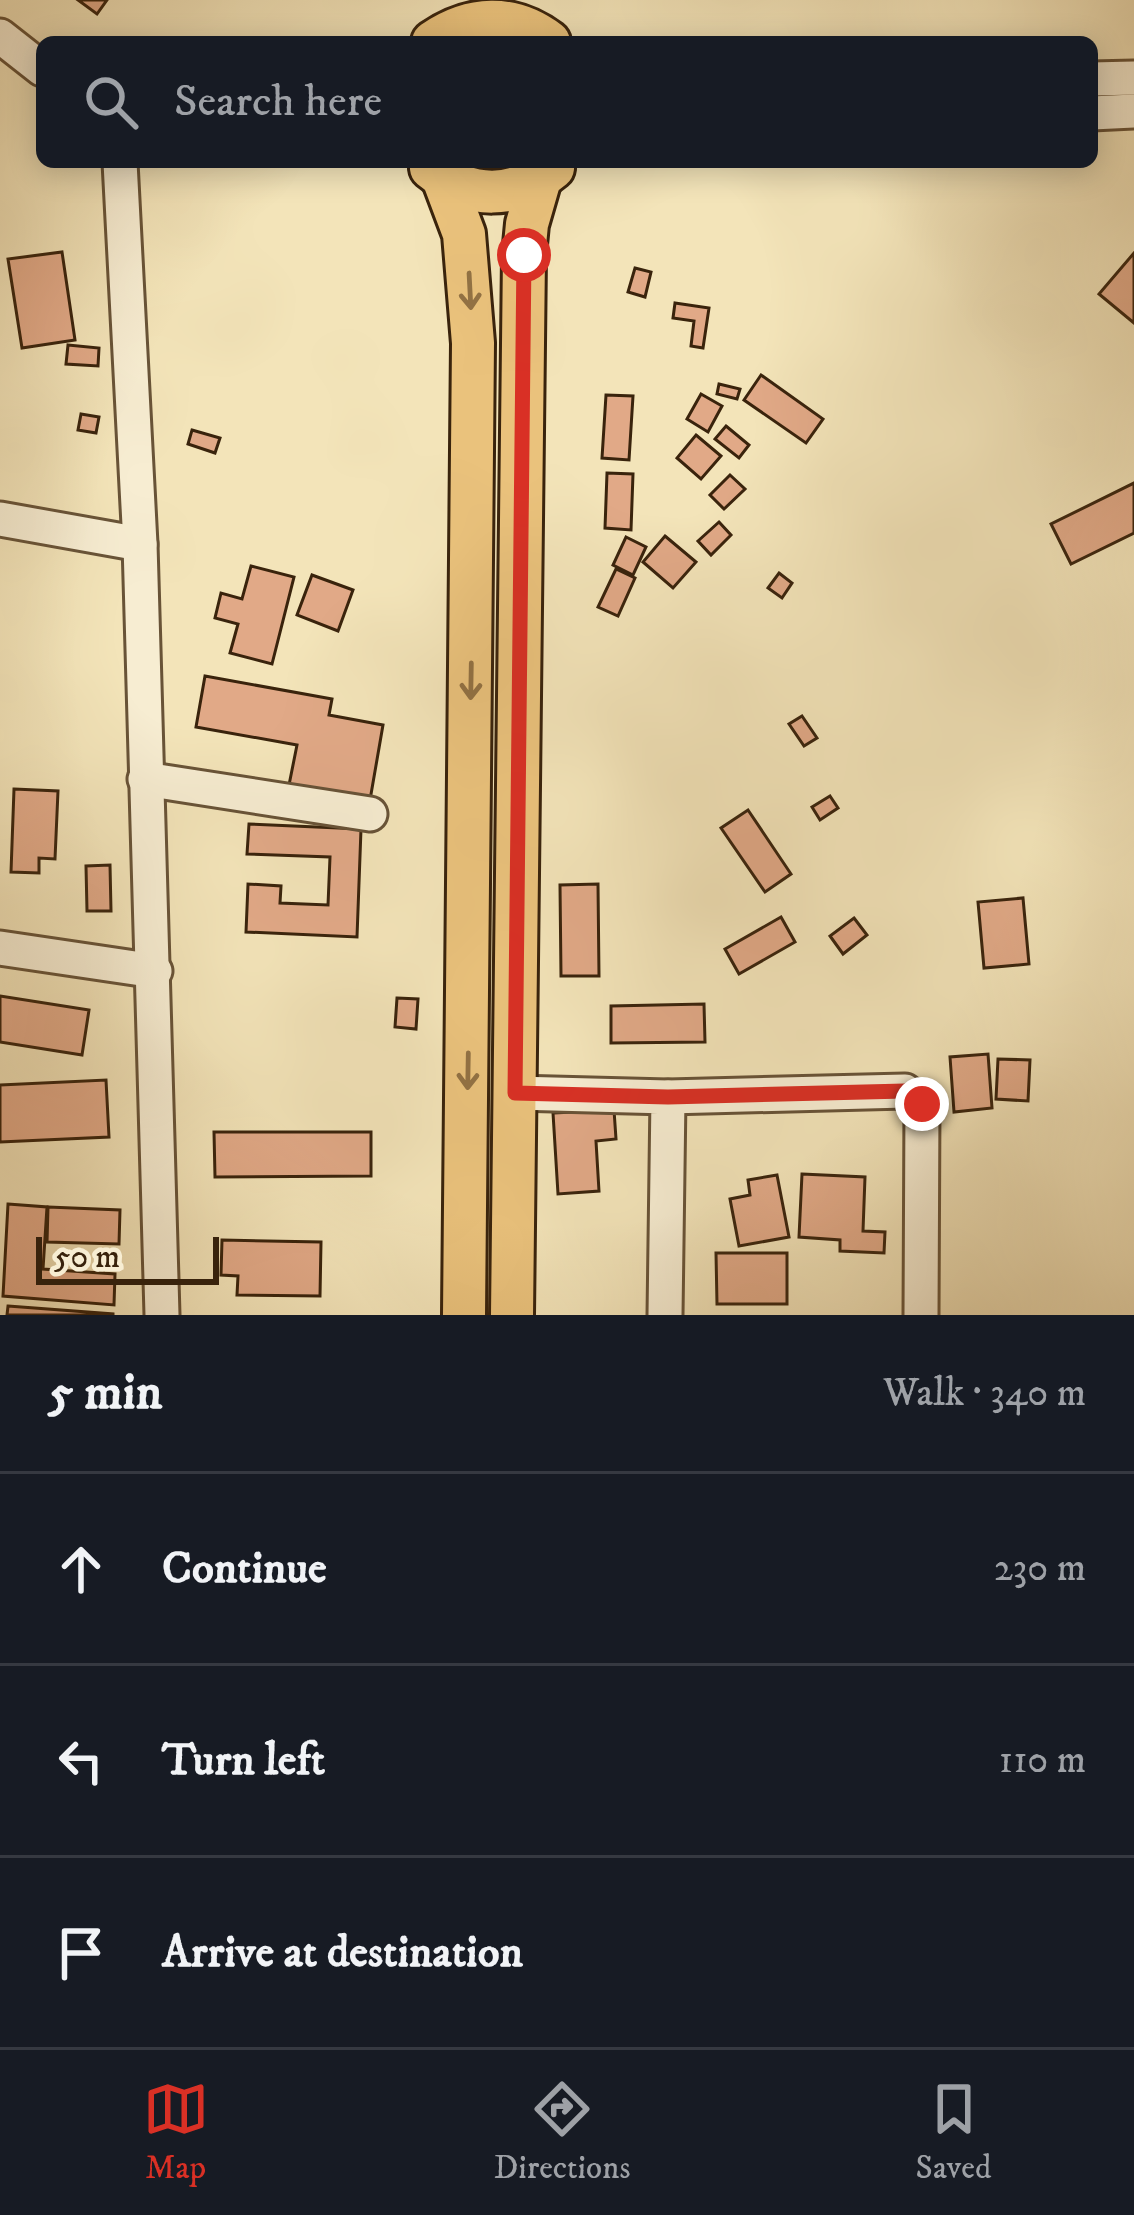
<!DOCTYPE html>
<html lang="en">
<head>
<meta charset="utf-8">
<style>
  :root { --surface:#171b24; --page:#242831; --text:#f1f3f6; --muted:#9ea1a6; --line:#363941; --accent:#d93025 }
  body { margin:0; font-family:"IM FELL DW Pica",serif; background:var(--page); color:var(--text) }
  .scale { position:absolute; left:36px; bottom:30px; width:183px; box-sizing:border-box; padding-left:12px; border:6px solid #39230c; border-top:0; font-size:33px; line-height:42px; white-space:nowrap; color:#39230c; -webkit-text-stroke:9px #f7edd2; paint-order:stroke }
  .stop { position:absolute; width:36px; height:36px; margin:-27px; border:9px solid #d93025; border-radius:50%; background:#fff }
  .stop.end { background:#d93025; border-color:#fff; box-shadow:0 3px 12px #0008 }
  .list { margin:0; padding:0; list-style:none }
  h2 { display:flex; justify-content:space-between; align-items:center; height:156px; margin:0; padding:0 48px; font-size:51px }
  h2 small { font-size:39px; font-weight:400; color:var(--muted) }
  .list li { display:grid; grid-template-columns:78px 1fr auto; gap:36px; align-items:center; box-sizing:border-box; height:192px; padding:0 48px; border-top:3px solid var(--line) }
  .list b { display:block; font-size:45px; white-space:nowrap }
  .list em { font-size:39px; font-style:normal; color:var(--muted) }
  .icon { flex:none; width:66px; height:66px; fill:none; stroke:currentColor; stroke-width:2; stroke-linecap:round; stroke-linejoin:round }
  .map { position:relative; flex:none; width:1134px; height:1315px; overflow:hidden }
  .search { position:absolute; background:var(--surface); box-shadow:0 6px 30px #0003; left:36px; right:36px; top:36px; height:132px; display:flex; align-items:center; gap:30px; box-sizing:border-box; padding:0 42px; border-radius:18px; color:var(--muted); font-size:45px }
  .sheet { height:732px; background:var(--surface) }
  nav { display:flex; justify-content:space-around; align-items:center; box-sizing:border-box; height:168px; border-top:3px solid var(--line); background:var(--surface); font-size:33px; color:var(--muted) }
  nav a { display:grid; justify-items:center; gap:6px }
  nav .on { color:var(--accent) }
  .map>svg:first-child { display:block }
  .building { fill:#e1a987; stroke:#39230c; stroke-width:3 }
  .lines { fill:none; stroke-linecap:round; stroke-linejoin:round }
  .minor-casing { stroke:#685337; stroke-width:39 }
  .major-casing { stroke:#39230c; stroke-width:48 }
  .minor { stroke:#f7edd2; stroke-width:33 }
  .major { stroke:#eac27c; stroke-width:42 }
  .oneway { stroke:#927244 }
  .route { stroke:#d93025; stroke-width:15 }
</style>
</head>
<body>
<div class="map">
<svg width="1134" height="1315" viewBox="0 0 1134 1315">
  <rect width="100%" height="100%" fill="#f3e4b9"/>
  <filter id="stains"><feTurbulence type="fractalNoise" baseFrequency=".00167" numOctaves="4"/><feColorMatrix values="0 0 0 0 .2 0 0 0 0 .09 0 0 0 0 .02 0 0 0 .5 -.17"/></filter>
  <radialGradient id="worn" r=".72"><stop offset=".6" stop-color="#630" stop-opacity="0"/><stop offset="1" stop-color="#630" stop-opacity=".3"/></radialGradient>
  <g class="building">
    <path d="M 78,0 L 107,0 L 97,14 Z"/>
    <path d="M 62,252 L 75,340 L 22,348 L 8,259 Z"/>
    <path d="M 1134,253 L 1134,323 L 1099,294 Z"/>
    <path d="M 635,268 L 651,272 L 645,297 L 628,292 Z"/>
    <path d="M 675,303 L 709,308 L 703,348 L 691,346 L 694,321 L 673,318 Z"/>
    <path d="M 68,345 L 99,348 L 98,366 L 66,364 Z"/>
    <path d="M 761,375 L 823,419 L 806,443 L 744,400 Z"/>
    <path d="M 719,384 L 740,389 L 737,399 L 717,394 Z"/>
    <path d="M 701,394 L 722,406 L 708,432 L 687,419 Z"/>
    <path d="M 606,395 L 633,396 L 629,460 L 602,458 Z"/>
    <path d="M 81,414 L 99,417 L 96,433 L 78,430 Z"/>
    <path d="M 726,426 L 749,445 L 739,458 L 715,439 Z"/>
    <path d="M 192,430 L 220,438 L 215,453 L 188,444 Z"/>
    <path d="M 696,435 L 721,456 L 701,479 L 677,458 Z"/>
    <path d="M 607,473 L 633,474 L 631,530 L 605,528 Z"/>
    <path d="M 730,475 L 745,489 L 724,509 L 710,495 Z"/>
    <path d="M 1134,483 L 1134,533 L 1071,564 L 1051,524 Z"/>
    <path d="M 719,522 L 731,535 L 711,555 L 698,541 Z"/>
    <path d="M 665,536 L 696,562 L 673,588 L 643,562 Z"/>
    <path d="M 626,537 L 646,547 L 633,575 L 613,565 Z"/>
    <path d="M 251,566 L 294,577 L 272,664 L 230,653 L 238,624 L 215,618 L 221,593 L 242,599 Z"/>
    <path d="M 616,569 L 635,578 L 618,616 L 598,607 Z"/>
    <path d="M 779,573 L 792,583 L 782,598 L 768,588 Z"/>
    <path d="M 312,575 L 353,590 L 338,631 L 297,615 Z"/>
    <path d="M 205,676 L 332,699 L 329,715 L 383,725 L 370,800 L 289,785 L 297,745 L 196,727 Z"/>
    <path d="M 802,716 L 817,738 L 804,746 L 789,724 Z"/>
    <path d="M 14,789 L 58,791 L 55,859 L 39,858 L 39,873 L 11,872 Z"/>
    <path d="M 830,796 L 838,808 L 820,820 L 812,807 Z"/>
    <path d="M 748,810 L 791,874 L 765,892 L 721,828 Z"/>
    <path d="M 249,824 L 361,829 L 357,937 L 246,932 L 248,884 L 281,886 L 280,903 L 328,905 L 330,857 L 247,854 Z"/>
    <path d="M 110,865 L 111,911 L 87,911 L 86,866 Z"/>
    <path d="M 598,884 L 599,976 L 561,976 L 560,885 Z"/>
    <path d="M 1023,898 L 1029,964 L 984,968 L 978,902 Z"/>
    <path d="M 781,917 L 795,942 L 739,974 L 725,949 Z"/>
    <path d="M 854,918 L 867,935 L 843,954 L 830,936 Z"/>
    <path d="M 0,996 L 89,1010 L 82,1055 L 0,1042 Z"/>
    <path d="M 397,998 L 418,999 L 416,1029 L 395,1027 Z"/>
    <path d="M 704,1004 L 705,1042 L 611,1043 L 611,1006 Z"/>
    <path d="M 988,1054 L 992,1108 L 954,1112 L 950,1057 Z"/>
    <path d="M 998,1059 L 1030,1060 L 1028,1101 L 996,1099 Z"/>
    <path d="M 106,1080 L 109,1137 L 0,1142 L 0,1085 Z"/>
    <path d="M 614,1110 L 616,1139 L 596,1141 L 599,1191 L 558,1194 L 553,1113 Z"/>
    <path d="M 214,1132 L 371,1132 L 371,1176 L 215,1177 Z"/>
    <path d="M 802,1174 L 865,1177 L 863,1231 L 885,1232 L 884,1253 L 840,1251 L 840,1240 L 799,1237 Z"/>
    <path d="M 777,1175 L 789,1237 L 739,1246 L 730,1199 L 750,1195 L 748,1180 Z"/>
    <path d="M 8,1204 L 47,1207 L 43,1269 L 115,1274 L 114,1305 L 3,1296 Z"/>
    <path d="M 48,1207 L 120,1210 L 119,1244 L 47,1242 Z"/>
    <path d="M 222,1240 L 321,1242 L 320,1296 L 237,1295 L 238,1276 L 221,1275 Z"/>
    <path d="M 716,1253 L 787,1253 L 787,1304 L 717,1304 Z"/>
    <path d="M 8,1306 L 113,1314 L 113,1315 L 7,1315 Z"/>
  </g>
  <g class="lines">
    <g class="minor-casing">
      <g id="minor">
        <path d="M 0,36 L 42,69"/>
        <path d="M 1092,79 L 1134,78"/>
        <path d="M 1092,113 L 1134,111"/>
        <path d="M 120,162 L 140,544 L 162,1315"/>
        <path d="M 0,519 L 140,544"/>
        <path d="M 145,779 L 370,814"/>
        <path d="M 0,948 L 155,971"/>
        <path d="M 515,1093 L 668,1097 L 665,1315"/>
        <path d="M 668,1097 L 905,1091 L 922,1104 L 921,1315"/>
      </g>
    </g>
    <g class="major-casing">
      <g id="major">
        <path d="M 433,42 C 471,16 512,14 549,42"/>
        <path d="M 431,168 C 470,200 515,199 553,168"/>
        <path d="M 443,178 L 464,234 L 473,343 L 464,1315"/>
        <path d="M 512,1315 L 524,255 L 527,224 L 540,179"/>
      </g>
    </g>
    <use href="#minor" class="minor"/>
    <use href="#major" class="major"/>
  </g>
  <defs><path id="oneway-shaft" d="M-6 0H5M1.5-3L5.5 0L1.5 3" fill="none" stroke-width="1.6" stroke-linecap="round" stroke-linejoin="round" transform="scale(3)"/></defs>
  <g class="oneway">
    <use href="#oneway-shaft" transform="translate(470 291) rotate(87)"/>
    <use href="#oneway-shaft" transform="translate(471 681) rotate(91)"/>
    <use href="#oneway-shaft" transform="translate(468 1071) rotate(91)"/>
  </g>
  <g class="lines">
    <path class="route" d="M 524,255 L 515,1093 L 668,1097 L 905,1091 L 922,1104"/>
  </g>
  <rect width="100%" height="100%" filter="url(#stains)"/>
  <rect width="100%" height="100%" fill="url(#worn)"/>
</svg>
<div class="scale">50 m</div>
<div class="stop" style="left:524px;top:255px"></div>
<div class="stop end" style="left:922px;top:1104px"></div>
<div class="search"><svg class="icon" aria-label="search" viewBox="0 0 24 24"><circle cx="10" cy="10" r="6"/><path d="M15 15l6 6"/></svg>Search here</div>
</div>
<section class="sheet">
<h2>5 min<small>Walk · 340 m</small></h2>
<ul class="list">
<li><svg class="icon" aria-label="ahead" viewBox="0 0 24 24"><path d="M12 20V5M6 11l6-6 6 6"/></svg><div><b>Continue</b></div><em>230 m</em></li>
<li><svg class="icon" aria-label="left" viewBox="0 0 24 24"><path d="M17 20v-9H6M10 6l-5 5 5 5"/></svg><div><b>Turn left</b></div><em>110 m</em></li>
<li><svg class="icon" aria-label="arrive" viewBox="0 0 24 24"><path d="M6 21V4h12l-3 4 3 4H6"/></svg><div><b>Arrive at destination</b></div></li>
</ul>
</section>
<nav>
<a class="on"><svg class="icon" aria-label="map" viewBox="0 0 24 24"><path d="M3 6l6-2 6 2 6-2v14l-6 2-6-2-6 2zM9 4v14M15 6v14"/></svg>Map</a>
<a><svg class="icon" aria-label="directions" viewBox="0 0 24 24"><path d="M12 3l9 9-9 9-9-9zM9 14v-3h6M13 9l2 2-2 2"/></svg>Directions</a>
<a><svg class="icon" aria-label="saved" viewBox="0 0 24 24"><path d="M7 4h10v16l-5-4-5 4z"/></svg>Saved</a>
</nav>
</body>
</html>
